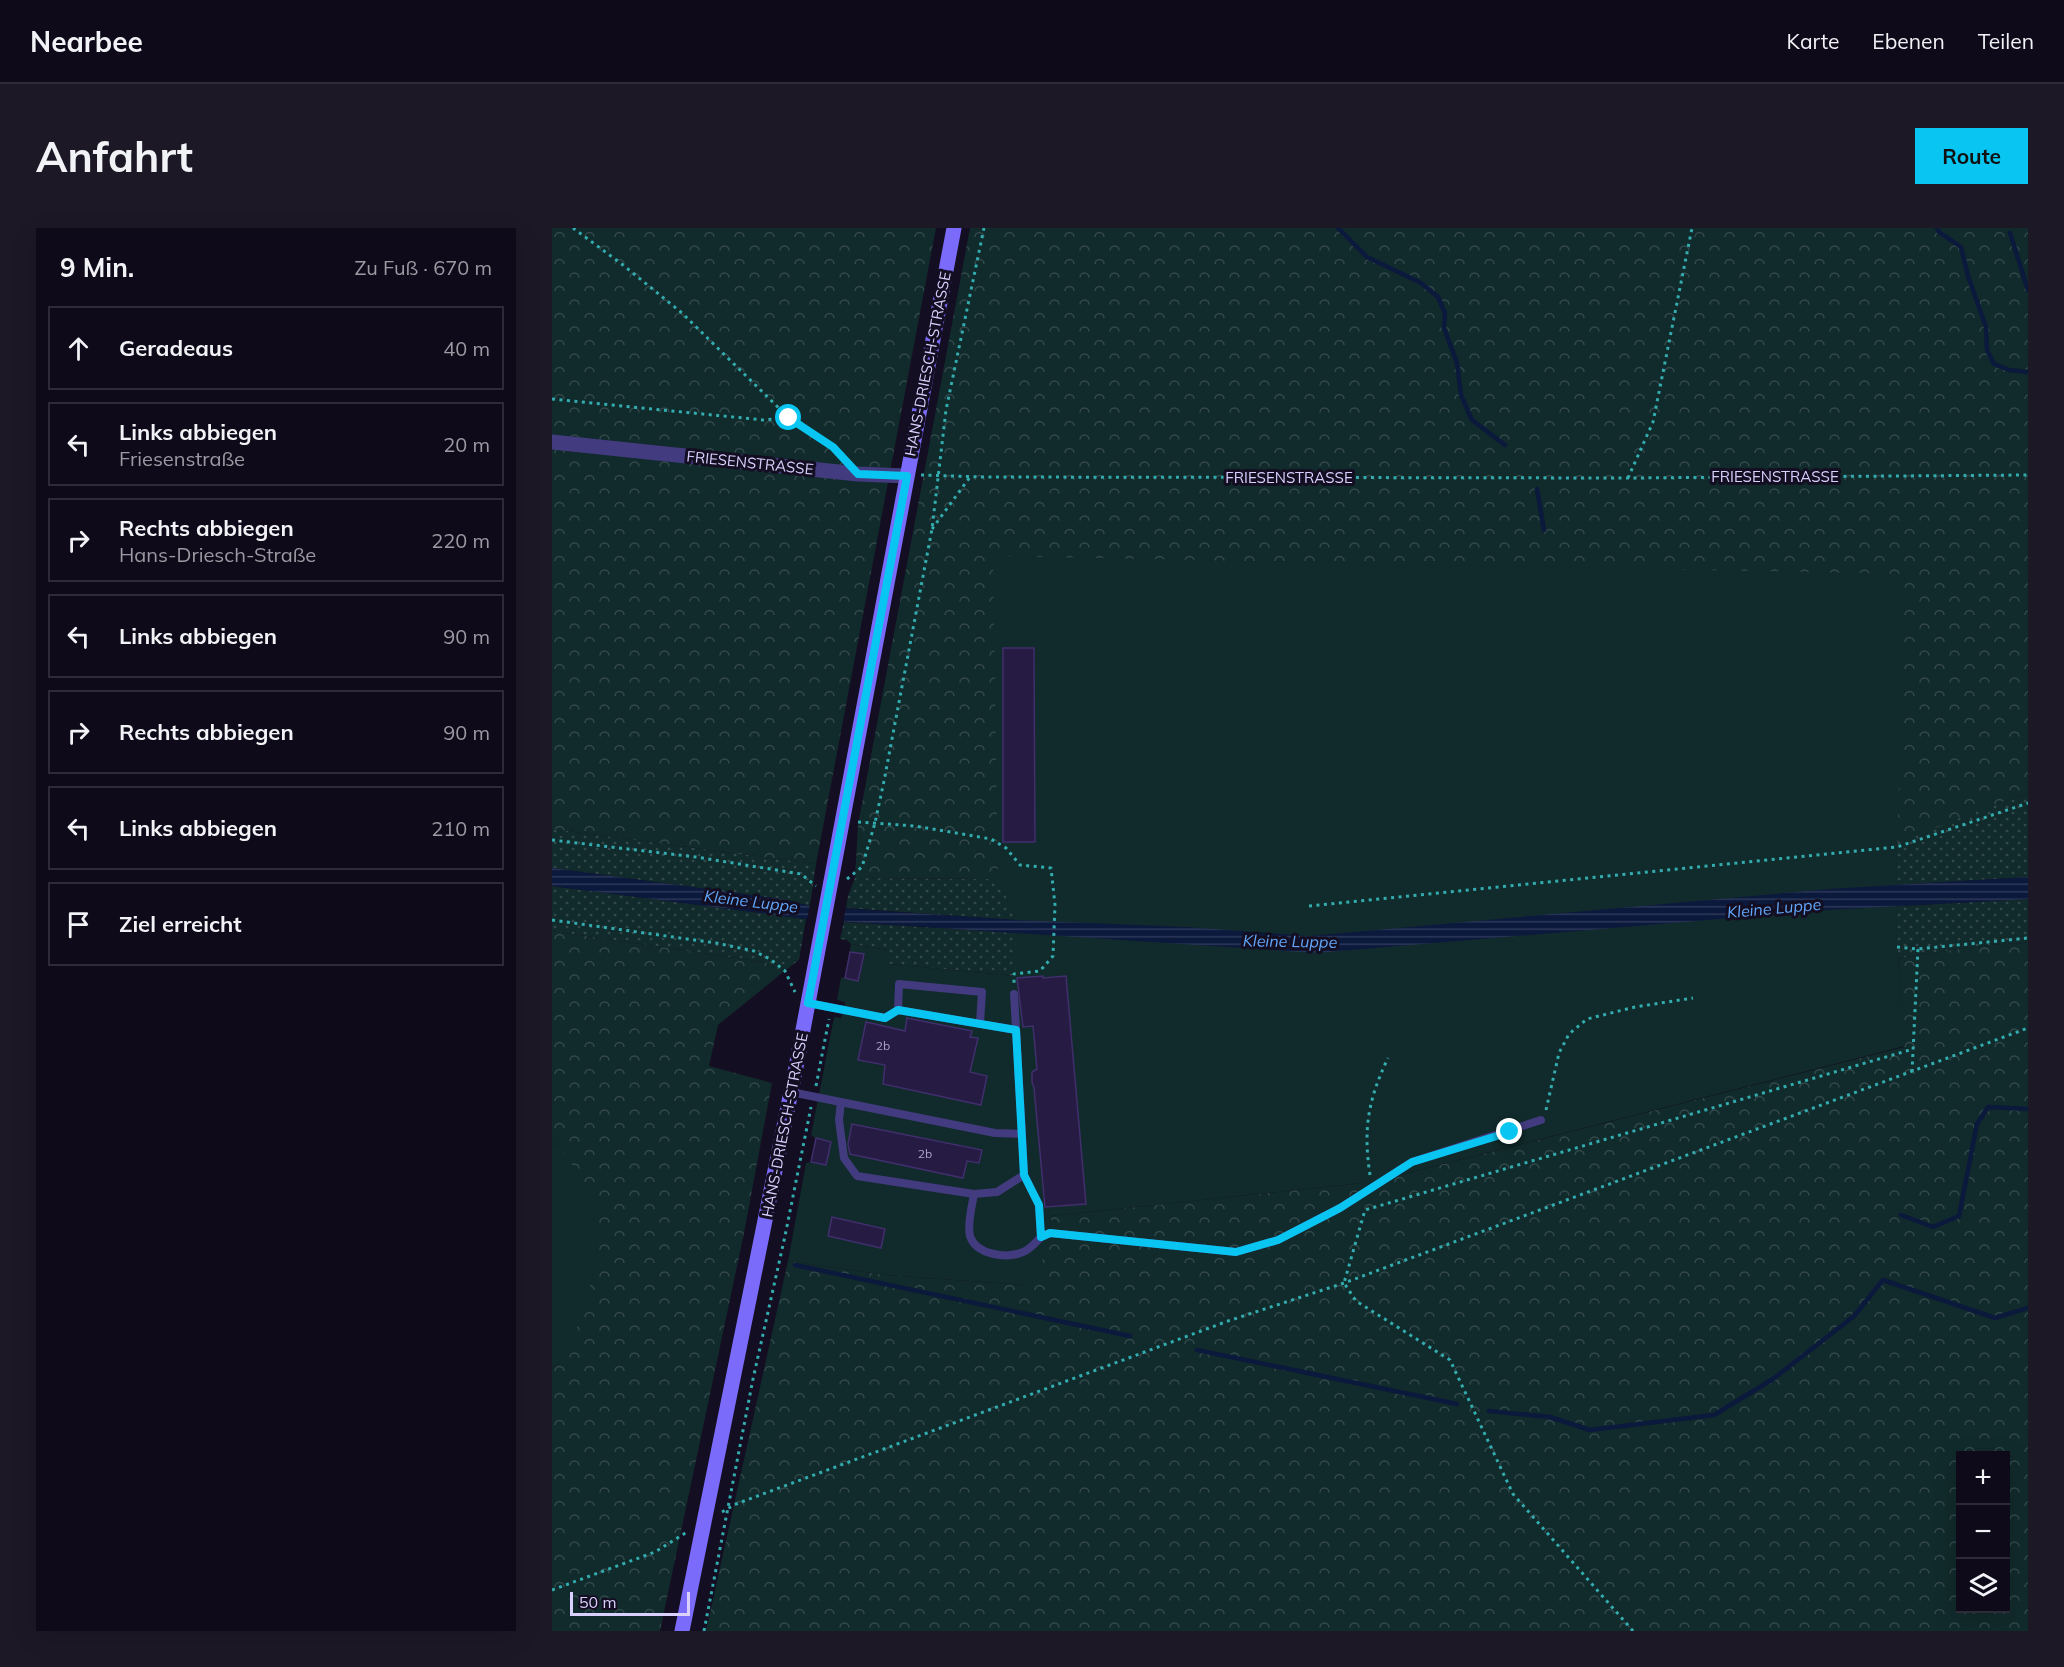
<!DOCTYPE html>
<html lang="de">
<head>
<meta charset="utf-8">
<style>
  :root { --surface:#0e0a19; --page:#1c1826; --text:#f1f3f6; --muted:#9b9aa2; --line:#2e2b38; --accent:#09c5f1 }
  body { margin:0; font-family:Mulish,sans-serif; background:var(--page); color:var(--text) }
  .controls { position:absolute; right:18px; bottom:18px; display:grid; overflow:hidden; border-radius:0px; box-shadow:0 6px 24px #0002 }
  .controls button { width:54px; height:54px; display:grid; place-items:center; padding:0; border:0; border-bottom:2px solid var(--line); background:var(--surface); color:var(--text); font:30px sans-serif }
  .scale { position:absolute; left:18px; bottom:15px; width:120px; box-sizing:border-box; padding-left:6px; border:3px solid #d9d0fd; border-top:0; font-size:16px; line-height:21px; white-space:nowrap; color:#d9d0fd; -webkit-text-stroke:4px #130e21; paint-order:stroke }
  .stop { position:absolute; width:18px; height:18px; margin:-14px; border:4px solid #09c5f1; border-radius:50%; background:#fff }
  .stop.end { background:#09c5f1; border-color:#fff; box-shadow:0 2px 6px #0008 }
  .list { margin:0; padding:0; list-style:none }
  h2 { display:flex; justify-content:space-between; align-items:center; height:78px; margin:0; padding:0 24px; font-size:26px }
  h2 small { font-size:20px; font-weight:400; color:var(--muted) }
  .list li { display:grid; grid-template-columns:39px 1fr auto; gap:18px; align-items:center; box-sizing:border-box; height:84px; margin:0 12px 12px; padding:0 12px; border:2px solid var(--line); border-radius:0px }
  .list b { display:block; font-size:22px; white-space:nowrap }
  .list p { margin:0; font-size:20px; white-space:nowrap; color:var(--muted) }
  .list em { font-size:20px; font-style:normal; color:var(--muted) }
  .icon { flex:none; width:33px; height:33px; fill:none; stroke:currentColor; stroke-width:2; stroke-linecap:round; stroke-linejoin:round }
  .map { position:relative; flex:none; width:1476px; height:1403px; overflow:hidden; border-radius:0px }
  header { display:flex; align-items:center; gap:36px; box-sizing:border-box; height:84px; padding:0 30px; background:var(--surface); border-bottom:2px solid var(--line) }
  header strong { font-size:28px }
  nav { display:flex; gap:33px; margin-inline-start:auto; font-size:21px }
  .intro { display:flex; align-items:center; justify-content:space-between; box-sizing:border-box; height:144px; padding:0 36px }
  h1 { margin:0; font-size:42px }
  .button { padding:15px 27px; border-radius:0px; background:var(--accent); color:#111; font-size:21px; font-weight:700 }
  main { display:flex; gap:36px; padding:0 36px }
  aside { flex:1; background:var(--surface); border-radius:0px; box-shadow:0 6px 24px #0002 }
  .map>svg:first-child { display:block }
  .grass { fill:url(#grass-dots) }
  .forest { fill:url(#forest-crowns); fill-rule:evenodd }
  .pitch { fill:#112a2b }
  .water { fill:url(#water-rules) }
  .pier { fill:#130e21 }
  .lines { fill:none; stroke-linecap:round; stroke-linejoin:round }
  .stream { stroke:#0b193d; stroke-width:4.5 }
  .building { fill:#261b42; stroke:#402e6d; stroke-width:1.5 }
  .path { stroke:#33acaf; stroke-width:3; stroke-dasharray:3 4.5; stroke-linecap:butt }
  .service { stroke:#433b7f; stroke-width:8 }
  .tertiary { stroke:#433b7f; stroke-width:15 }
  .secondary { stroke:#7b6bfa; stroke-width:15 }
  .route { stroke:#09c5f1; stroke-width:8 }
  .labels { text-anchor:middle; stroke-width:6; stroke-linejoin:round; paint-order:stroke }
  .number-label { font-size:12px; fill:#aca3ce }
  .street-label { font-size:15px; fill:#d9d0fd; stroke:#130e21 }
  .water-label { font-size:16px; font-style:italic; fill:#62a6f9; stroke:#130e21 }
</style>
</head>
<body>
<header>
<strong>Nearbee</strong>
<nav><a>Karte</a><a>Ebenen</a><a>Teilen</a></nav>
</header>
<div class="intro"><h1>Anfahrt</h1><a class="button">Route</a></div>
<main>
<aside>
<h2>9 Min.<small>Zu Fuß · 670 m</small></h2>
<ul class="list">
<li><svg class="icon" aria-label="ahead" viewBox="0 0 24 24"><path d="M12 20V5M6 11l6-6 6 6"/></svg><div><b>Geradeaus</b></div><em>40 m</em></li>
<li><svg class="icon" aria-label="left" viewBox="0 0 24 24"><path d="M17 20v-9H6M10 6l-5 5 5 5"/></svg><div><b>Links abbiegen</b><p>Friesenstraße</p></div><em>20 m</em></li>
<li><svg class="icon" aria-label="right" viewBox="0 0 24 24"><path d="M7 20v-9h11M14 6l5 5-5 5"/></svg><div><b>Rechts abbiegen</b><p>Hans-Driesch-Straße</p></div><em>220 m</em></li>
<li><svg class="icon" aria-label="left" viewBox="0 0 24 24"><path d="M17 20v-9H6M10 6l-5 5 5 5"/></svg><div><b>Links abbiegen</b></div><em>90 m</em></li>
<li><svg class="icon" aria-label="right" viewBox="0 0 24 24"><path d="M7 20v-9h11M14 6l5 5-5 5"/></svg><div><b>Rechts abbiegen</b></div><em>90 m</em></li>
<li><svg class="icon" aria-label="left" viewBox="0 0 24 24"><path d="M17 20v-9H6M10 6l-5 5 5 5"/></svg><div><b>Links abbiegen</b></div><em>210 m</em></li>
<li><svg class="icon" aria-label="arrive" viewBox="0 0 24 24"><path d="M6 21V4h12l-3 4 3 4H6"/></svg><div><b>Ziel erreicht</b></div></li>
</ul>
</aside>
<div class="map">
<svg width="1476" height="1403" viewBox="0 0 1476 1403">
  <defs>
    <pattern id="grass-dots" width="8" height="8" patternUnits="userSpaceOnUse" patternTransform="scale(1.5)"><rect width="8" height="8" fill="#112a2b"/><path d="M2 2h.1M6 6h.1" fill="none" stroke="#33484b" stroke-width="1.8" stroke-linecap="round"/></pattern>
    <pattern id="forest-crowns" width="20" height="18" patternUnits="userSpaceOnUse" patternTransform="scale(1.5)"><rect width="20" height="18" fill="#112a2b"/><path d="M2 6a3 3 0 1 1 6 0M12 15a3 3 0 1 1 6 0" fill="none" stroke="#33484b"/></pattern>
    <pattern id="water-rules" width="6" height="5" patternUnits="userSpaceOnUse" patternTransform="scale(1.5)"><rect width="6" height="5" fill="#0b193d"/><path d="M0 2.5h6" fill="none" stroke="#2e395a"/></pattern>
  </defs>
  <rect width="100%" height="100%" fill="#130e21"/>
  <g class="grass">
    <path d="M 1476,566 L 1476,649 L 1277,661 L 464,692 L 294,680 L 296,668 L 303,650 L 446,651 L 1444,576 Z"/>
    <path d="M 0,601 L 264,636 L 258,678 L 235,672 L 0,640 Z"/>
    <path d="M 0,658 L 254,691 L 247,732 L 230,745 L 218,735 L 0,703 Z"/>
    <path d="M 1476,671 L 1476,715 L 1436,717 L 1346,730 L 1276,682 Z"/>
    <path d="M 292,694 L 465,705 L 464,748 L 335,736 L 336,722 L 299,716 L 295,712 L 288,711 Z"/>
  </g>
  <g class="forest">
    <path d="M 0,0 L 384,0 L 264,636 L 0,601 Z"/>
    <path d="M 418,0 L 1476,0 L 1476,566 L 1444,576 L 1345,615 L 446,651 L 303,650 L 306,597 Z"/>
    <path d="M 0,703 L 218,735 L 230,745 L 166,797 L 157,838 L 220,855 L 192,1005 L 108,1403 L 0,1403 L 0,1140 L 7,1135 L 8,919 L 0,914 Z"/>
    <path d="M 1476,715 L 1476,1403 L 154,1403 L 236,1033 L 334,1047 L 472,1057 L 498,1005 L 499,988 L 820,954 L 1352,819 L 1346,730 L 1436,717 ZM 1408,1228 L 1454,1228 L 1454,1380 L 1408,1380 Z"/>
  </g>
  <g class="pitch">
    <path d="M 441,328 L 1353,346 L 1344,657 L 1345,719 L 1353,818 L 820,954 L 499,988 L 498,1005 L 484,1055 L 472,1057 L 334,1047 L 236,1033 L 254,935 L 259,934 L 264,911 L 259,907 L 282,789 L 289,790 L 293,774 L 285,772 L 289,749 L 293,750 L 299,716 L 336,722 L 336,736 L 464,748 L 464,692 L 446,651 Z"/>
    <path d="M 0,914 L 8,919 L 42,969 L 44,1030 L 32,1085 L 7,1135 L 0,1140 Z"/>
  </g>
  <path class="water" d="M 0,640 L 235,672 L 258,678 L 464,692 L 635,699 L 757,708 L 1277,661 L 1476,649 L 1476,671 L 1276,682 L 764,725 L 254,691 L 0,658 Z"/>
  <path class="pier" d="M 258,675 L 294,677 L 291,697 L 255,694 Z"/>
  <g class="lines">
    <g class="stream">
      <path d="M 786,0 L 815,29 L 869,55 L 886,69 L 893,85 L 892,100 L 905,135 L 909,167 L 920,192 L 953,217"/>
      <path d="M 1385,0 L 1387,4 L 1409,19 L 1416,48 L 1434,99 L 1435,122 L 1442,136 L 1457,142 L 1476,144"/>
      <path d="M 1458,5 L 1476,62"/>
      <path d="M 985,261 L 992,302"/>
      <path d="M 1349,987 L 1381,999 L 1407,988 L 1425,896 L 1436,879 L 1476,881"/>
      <path d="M 243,1037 L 578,1108"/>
      <path d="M 645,1122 L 905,1176"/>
      <path d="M 937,1183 L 998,1189 L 1038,1202 L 1162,1187 L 1221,1151 L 1302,1088 L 1331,1052 L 1443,1090 L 1476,1080"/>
    </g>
  </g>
  <g class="building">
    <path d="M 451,420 L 482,420 L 483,614 L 451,614 Z"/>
    <path d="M 298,724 L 312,726 L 306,753 L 293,750 Z"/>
    <path d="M 491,748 L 491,750 L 514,748 L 534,976 L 493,979 L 482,860 L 480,854 L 480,844 L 485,841 L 481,798 L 471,799 L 465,750 Z"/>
    <path d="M 355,790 L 420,803 L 418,809 L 426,810 L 418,844 L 435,848 L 429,877 L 331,856 L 333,837 L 306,832 L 314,794 L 353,803 Z"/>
    <path d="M 300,896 L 430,922 L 427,935 L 415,933 L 411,950 L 298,926 L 296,916 Z"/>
    <path d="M 264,910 L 279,914 L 274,937 L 259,934 Z"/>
    <path d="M 280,989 L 333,1001 L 329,1020 L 276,1008 Z"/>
  </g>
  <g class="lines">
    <g class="path">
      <path d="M 21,0 L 71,37 L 130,85 L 237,190 L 281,219 L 291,230"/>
      <path d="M 0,171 L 211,192 L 237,190"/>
      <path d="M 369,247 L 432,249 L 1076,250 L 1476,247"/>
      <path d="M 1076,250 L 1101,194 L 1140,0"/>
      <path d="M 380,301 L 418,249"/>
      <path d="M 306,594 L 363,598 L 439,611 L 454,620 L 468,637 L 499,640 L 503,677 L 501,728 L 488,743 L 462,746 L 462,757"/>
      <path d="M 0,612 L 144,629 L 249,646 L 264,658"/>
      <path d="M 295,651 L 310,639 L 323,595 L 332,553 L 380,301 L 394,182 L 432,0"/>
      <path d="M 757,678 L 1345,619 L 1476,575"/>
      <path d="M 0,692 L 164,715 L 202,723 L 218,731 L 233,743 L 243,764"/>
      <path d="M 1345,719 L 1366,721 L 1476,710"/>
      <path d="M 1360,844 L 1366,721"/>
      <path d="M 264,858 L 277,791"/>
      <path d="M 994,882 L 1007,825 L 1017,806 L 1035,791 L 1083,779 L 1141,770"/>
      <path d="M 818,947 C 811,901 816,872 836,830"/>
      <path d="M 170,1284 L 184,1276 L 676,1093 L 792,1055 L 1476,800"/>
      <path d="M 0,1362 L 103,1324 L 135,1304"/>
      <path d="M 152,1403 L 201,1151 L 233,1008 L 259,879"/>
      <path d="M 1081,1403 L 961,1266 L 898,1132 L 804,1073 L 792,1055 L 813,982 L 1361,821"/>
    </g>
    <g class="service">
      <path d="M 256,775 L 333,790 L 346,782 L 347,756 L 430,764 L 428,795"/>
      <path d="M 346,782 L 464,802"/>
      <path d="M 239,864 L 443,905 L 470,906 L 462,766"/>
      <path d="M 289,874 L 287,892 L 292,930 L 305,948 L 422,966 L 445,964 L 472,947"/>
      <path d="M 470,906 L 472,947 L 487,977 L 489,1009 L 498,1005 L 684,1024 L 726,1012 L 788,980 L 860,934 L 989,892"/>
      <path d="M 422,966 C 420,978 415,996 418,1008 C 424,1027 455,1031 471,1024 C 479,1021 483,1015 489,1009"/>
    </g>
    <path class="tertiary" d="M 0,214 L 306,246 L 355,248"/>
    <path class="secondary" d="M 130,1403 L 244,839 L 402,0"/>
  </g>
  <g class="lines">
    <path class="route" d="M 237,190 L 281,219 L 306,246 L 355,248 L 256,775 L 333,790 L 346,782 L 464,802 L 472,947 L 487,977 L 489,1009 L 498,1005 L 684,1024 L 726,1012 L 788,980 L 860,934 L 958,904"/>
  </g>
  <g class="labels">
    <g class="number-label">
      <text x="331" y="822">2b</text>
      <text x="373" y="930">2b</text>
    </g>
    <g class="street-label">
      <text transform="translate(376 136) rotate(-79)" y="5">HANS-DRIESCH-STRASSE</text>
      <text transform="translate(198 235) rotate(6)" y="5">FRIESENSTRASSE</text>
      <text x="1223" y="254">FRIESENSTRASSE</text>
      <text x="737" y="255">FRIESENSTRASSE</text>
      <text transform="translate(233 897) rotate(-79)" y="5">HANS-DRIESCH-STRASSE</text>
    </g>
    <g class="water-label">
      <text transform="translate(199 673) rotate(7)" y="6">Kleine Luppe</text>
      <text transform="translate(1222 680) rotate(-5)" y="6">Kleine Luppe</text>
      <text transform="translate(738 713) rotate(1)" y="6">Kleine Luppe</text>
    </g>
  </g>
</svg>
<div class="controls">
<button>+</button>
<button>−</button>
<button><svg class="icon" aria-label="layers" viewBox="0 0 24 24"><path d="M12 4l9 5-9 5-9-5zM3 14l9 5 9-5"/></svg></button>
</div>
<div class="scale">50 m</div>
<div class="stop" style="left:237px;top:190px"></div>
<div class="stop end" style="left:958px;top:904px"></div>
</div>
</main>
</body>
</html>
